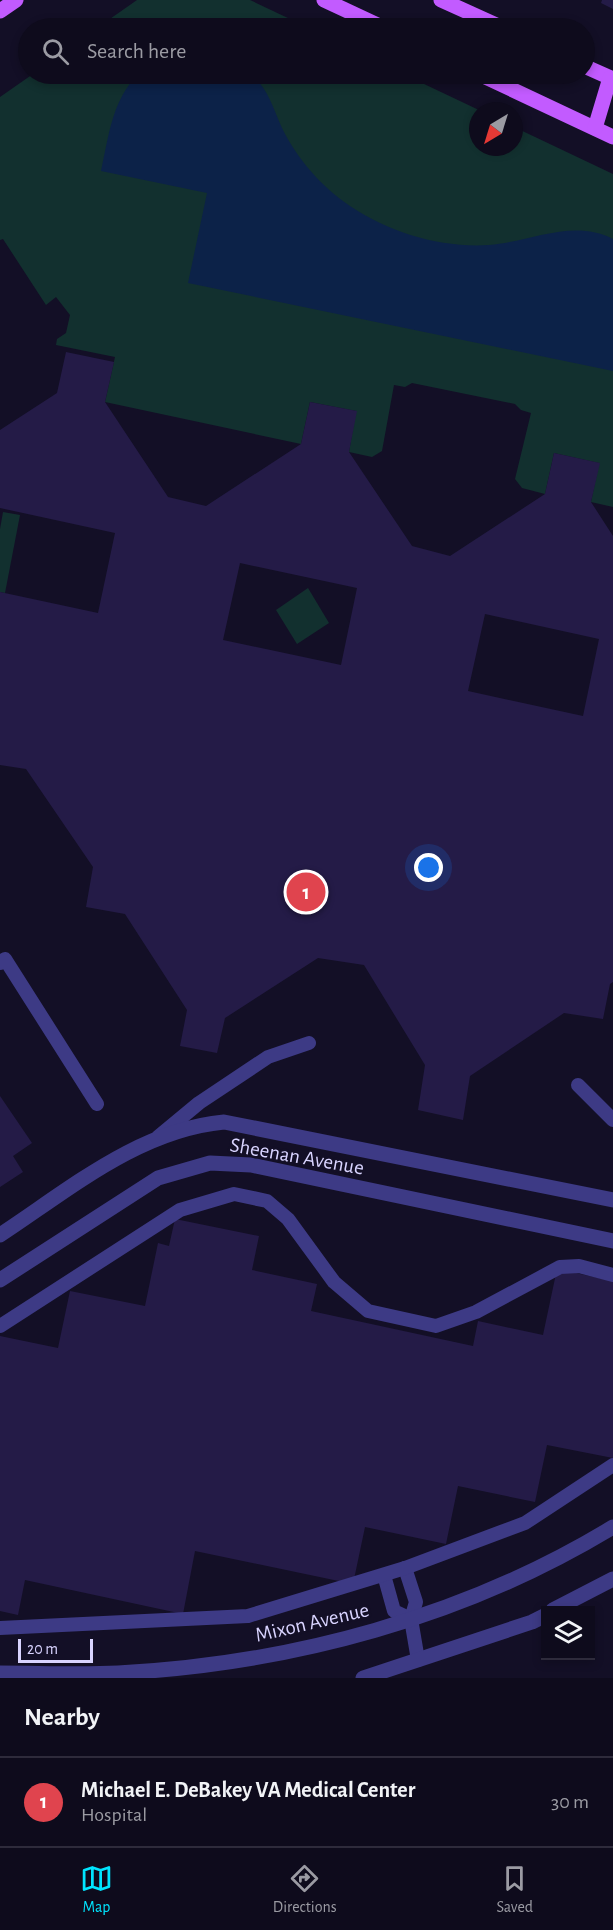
<!DOCTYPE html>
<html lang="en">
<head>
<meta charset="utf-8">
<style>
  :root { --surface:#0e0b1c; --page:#171425; --text:#f1f3f6; --muted:#9b9ba3; --line:#2e2b3b; --accent:#00e5ff }
  body { margin:0; font-family:"Alegreya Sans",sans-serif; background:var(--page); color:var(--text) }
  .controls { position:absolute; right:18px; bottom:18px; display:grid; overflow:hidden; border-radius:0px; box-shadow:0 3px 9px #0003 }
  .controls button { width:54px; height:54px; display:grid; place-items:center; padding:0; border:0; border-bottom:2px solid var(--line); background:var(--surface); color:var(--text); font:30px sans-serif }
  .compass { position:absolute; left:469px; top:102px; width:54px; height:54px; border-radius:50%; background:var(--surface); box-shadow:0 3px 9px #0003; rotate:218deg }
  .scale { position:absolute; left:18px; bottom:15px; width:75px; box-sizing:border-box; padding-left:6px; border:3px solid #d9d4ff; border-top:0; font-size:16px; line-height:21px; white-space:nowrap; color:#d9d4ff; -webkit-text-stroke:4px #130f26; paint-order:stroke }
  .you { position:absolute; left:429px; top:868px; width:21px; height:21px; margin:-15px; border:4px solid #fff; border-radius:50%; background:#1a73e8; box-shadow:0 0 0 9px #1a73e833 }
  .badge { display:grid; place-items:center; width:39px; height:39px; border-radius:50%; background:var(--accent); color:#fff; font-size:20px; font-weight:700 }
  .pin { position:absolute; translate:-50% -50%; border:3px solid #fff; box-shadow:0 2px 6px #0006 }
  .list { margin:0; padding:0; list-style:none }
  h2 { display:flex; justify-content:space-between; align-items:center; height:78px; margin:0; padding:0 24px; font-size:26px }
  h2 small { font-size:20px; font-weight:400; color:var(--muted) }
  .list li { display:grid; grid-template-columns:39px 1fr auto; gap:18px; align-items:center; box-sizing:border-box; height:90px; padding:0 24px; border-top:2px solid var(--line) }
  .list b { display:block; font-size:22px; white-space:nowrap }
  .list p { margin:0; font-size:20px; white-space:nowrap; color:var(--muted) }
  .list em { font-size:20px; font-style:normal; color:var(--muted) }
  .icon { flex:none; width:33px; height:33px; fill:none; stroke:currentColor; stroke-width:2; stroke-linecap:round; stroke-linejoin:round }
  .map { position:relative; flex:none; width:613px; height:1678px; overflow:hidden }
  .search { position:absolute; background:var(--surface); box-shadow:0 3px 9px #0003; left:18px; right:18px; top:18px; height:66px; display:flex; align-items:center; gap:15px; box-sizing:border-box; padding:0 21px; border-radius:33px; color:var(--muted); font-size:22px }
  .sheet { height:168px; background:var(--surface) }
  nav { display:flex; justify-content:space-around; align-items:center; box-sizing:border-box; height:84px; border-top:2px solid var(--line); background:var(--surface); font-size:16px; color:var(--muted) }
  nav a { display:grid; justify-items:center; gap:3px }
  nav .on { color:var(--accent) }
  .map>svg:first-child { display:block }
  .green { fill:#12302f }
  .water { fill:#0c2248 }
  .building { fill:#241b47; fill-rule:evenodd }
  .lines { fill:none; stroke-linecap:round; stroke-linejoin:round }
  .lane { stroke:#3d3a85; stroke-width:14 }
  .street { stroke:#3d3a85; stroke-width:15 }
  .primary { stroke:#c25bff; stroke-width:15 }
  .labels { text-anchor:middle; stroke-width:5; stroke-linejoin:round; paint-order:stroke }
  .street-label { font-size:21px; fill:#d9d4ff; stroke:#130f26 }
</style>
</head>
<body>
<div class="map">
<svg width="613" height="1678" viewBox="0 0 613 1678">
  <rect width="100%" height="100%" fill="#130f26"/>
  <g class="green">
    <path d="M 137,0 L 250,0 L 309,28 L 97,28 Z"/>
    <path d="M 33,74 L 403,74 L 481,111 L 478,111 L 478,147 L 514,147 L 514,127 L 613,174 L 613,507 L 591,502 L 599,463 L 554,453 L 545,494 L 522,488 L 515,479 L 531,413 L 521,410 L 515,404 L 412,383 L 405,387 L 394,385 L 382,451 L 372,457 L 349,452 L 356,411 L 310,402 L 301,444 L 105,402 L 115,357 L 56,345 L 57,339 L 66,333 L 70,315 L 56,297 L 46,305 L 3,239 L 0,240 L 0,97 Z"/>
    <path d="M 3,512 L 20,515 L 5,593 L 0,592 L 0,529 Z"/>
    <path d="M 308,588 L 329,623 L 297,644 L 276,610 Z"/>
  </g>
  <path class="water" d="M 138,74 L 251,74 C 268,88 273,108 282,128 C 297,159 322,187 350,206 C 390,233 441,248 489,245 C 530,242 573,218 613,239 L 613,371 L 188,283 L 207,193 L 101,171 C 109,135 112,101 138,74 Z"/>
  <g class="building">
    <path d="M 602,0 L 613,0 L 613,9 L 601,3 Z"/>
    <path d="M 66,352 L 114,362 L 105,402 L 168,497 L 206,506 L 301,444 L 310,402 L 357,411 L 349,452 L 412,546 L 450,556 L 545,494 L 554,453 L 600,463 L 591,502 L 613,536 L 613,982 L 610,984 L 603,1019 L 564,1013 L 470,1076 L 463,1120 L 418,1110 L 425,1065 L 364,965 L 318,958 L 225,1018 L 217,1053 L 180,1046 L 187,1010 L 125,914 L 86,907 L 93,867 L 26,769 L 0,765 L 0,592 L 98,613 L 115,533 L 0,508 L 0,430 L 57,393 ZM 240,563 L 357,588 L 341,665 L 223,640 ZM 485,614 L 599,639 L 583,716 L 468,691 Z"/>
    <path d="M 0,1096 L 32,1143 L 13,1156 L 23,1172 L 0,1187 Z"/>
    <path d="M 175,1219 L 259,1236 L 252,1270 L 317,1284 L 311,1311 L 473,1346 L 478,1321 L 543,1335 L 557,1269 L 613,1281 L 613,1458 L 547,1445 L 535,1502 L 458,1486 L 446,1544 L 365,1527 L 353,1584 L 195,1551 L 183,1614 L 25,1580 L 18,1615 L 0,1611 L 0,1336 L 58,1348 L 70,1291 L 145,1306 L 158,1243 L 169,1246 Z"/>
  </g>
  <g class="lines">
    <g class="lane">
      <path d="M 0,963 L 5,959 L 97,1104"/>
      <path d="M 578,1085 L 613,1120"/>
      <path d="M 158,1137 L 199,1103 L 268,1057 L 309,1043"/>
      <path d="M 0,1326 L 180,1210 L 234,1194 L 267,1201 L 288,1219 L 334,1282 L 368,1311 L 436,1326 L 476,1312 L 560,1267 L 579,1266 L 613,1275"/>
      <path d="M 405,1568 L 416,1602 L 411,1619 L 418,1660"/>
      <path d="M 384,1575 L 394,1611 L 411,1619"/>
      <path d="M 0,1628 L 248,1616 L 405,1568 L 525,1523 L 613,1465"/>
    </g>
    <g class="street">
      <path d="M 0,1235 C 70,1189 139,1130 224,1122 L 613,1200"/>
      <path d="M 0,1280 L 158,1178 L 210,1163 L 251,1165 L 613,1241"/>
      <path d="M 553,1610 L 613,1579"/>
      <path d="M 0,1673 C 39,1673 78,1675 118,1673 C 291,1664 465,1617 613,1527"/>
      <path d="M 363,1678 L 532,1622 L 546,1615"/>
    </g>
    <g class="primary">
      <path d="M 324,0 L 384,28"/>
      <path d="M 441,0 L 503,28"/>
      <path d="M 0,11 L 16,0"/>
      <path d="M 584,66 L 613,79"/>
      <path d="M 479,74 L 613,137"/>
      <path d="M 595,128 L 610,78"/>
    </g>
  </g>
  <g class="labels">
    <g class="street-label">
      <text transform="translate(297 1156) rotate(10)" y="7">Sheenan Avenue</text>
      <text transform="translate(312 1622) rotate(-13)" y="7">Mixon Avenue</text>
    </g>
  </g>
</svg>
<div class="controls">
<button><svg class="icon" aria-label="layers" viewBox="0 0 24 24"><path d="M12 4l9 5-9 5-9-5zM3 14l9 5 9-5"/></svg></button>
</div>
<svg class="compass" viewBox="-18 -18 36 36"><path d="M0-13l5 13h-10z" fill="#e53935"/><path d="M0 13l5-13h-10z" fill="#9b9ba3"/></svg>
<div class="scale">20 m</div>
<div class="you"></div>
<div class="pin badge" style="left:306px;top:892px;background:#e0444e">1</div>
<div class="search"><svg class="icon" aria-label="search" viewBox="0 0 24 24"><circle cx="10" cy="10" r="6"/><path d="M15 15l6 6"/></svg>Search here</div>
</div>
<section class="sheet">
<h2>Nearby<small></small></h2>
<ul class="list">
<li><span class="badge" style="background:#e0444e">1</span><div><b>Michael E. DeBakey VA Medical Center</b><p>Hospital</p></div><em>30 m</em></li>
</ul>
</section>
<nav>
<a class="on"><svg class="icon" aria-label="map" viewBox="0 0 24 24"><path d="M3 6l6-2 6 2 6-2v14l-6 2-6-2-6 2zM9 4v14M15 6v14"/></svg>Map</a>
<a><svg class="icon" aria-label="directions" viewBox="0 0 24 24"><path d="M12 3l9 9-9 9-9-9zM9 14v-3h6M13 9l2 2-2 2"/></svg>Directions</a>
<a><svg class="icon" aria-label="saved" viewBox="0 0 24 24"><path d="M7 4h10v16l-5-4-5 4z"/></svg>Saved</a>
</nav>
</body>
</html>
